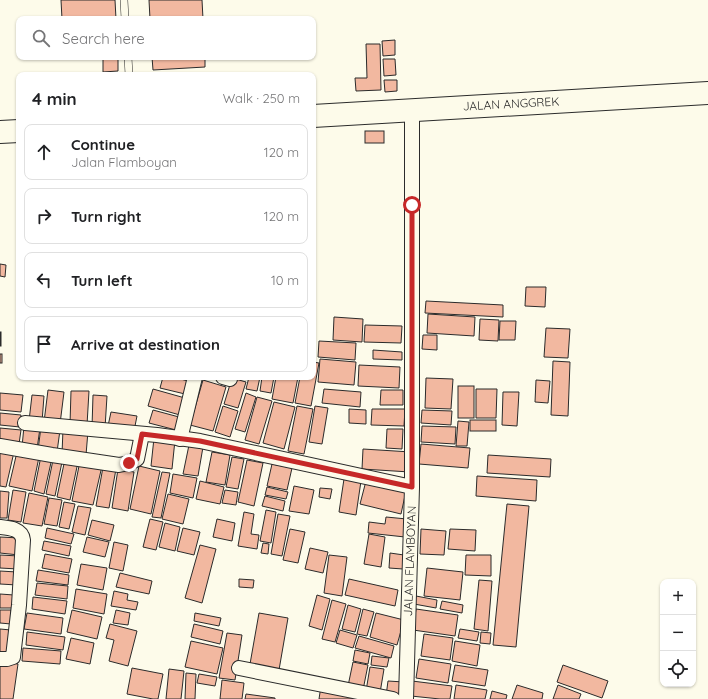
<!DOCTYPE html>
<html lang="en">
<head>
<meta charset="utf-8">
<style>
  :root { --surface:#fff; --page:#f2f2f2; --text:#202124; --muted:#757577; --line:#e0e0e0 }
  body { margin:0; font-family:Quicksand,sans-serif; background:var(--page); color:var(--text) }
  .controls { position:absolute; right:12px; bottom:12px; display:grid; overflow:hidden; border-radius:8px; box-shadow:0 1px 3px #0004 }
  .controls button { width:36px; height:36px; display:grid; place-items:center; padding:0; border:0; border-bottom:1px solid var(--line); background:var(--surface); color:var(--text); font:20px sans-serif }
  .stop { position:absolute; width:12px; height:12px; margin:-9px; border:3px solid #c62828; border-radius:50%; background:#fff }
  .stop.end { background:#c62828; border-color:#fff; box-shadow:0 1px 4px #0008 }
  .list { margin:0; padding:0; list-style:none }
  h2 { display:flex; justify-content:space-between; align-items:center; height:52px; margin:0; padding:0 16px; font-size:17px }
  h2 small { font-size:13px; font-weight:400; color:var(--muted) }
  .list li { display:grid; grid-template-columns:26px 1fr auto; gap:12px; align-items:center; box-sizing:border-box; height:56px; margin:0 8px 8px; padding:0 8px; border:1px solid var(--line); border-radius:8px }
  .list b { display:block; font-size:15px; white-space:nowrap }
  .list p { margin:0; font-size:13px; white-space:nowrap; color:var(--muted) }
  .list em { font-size:13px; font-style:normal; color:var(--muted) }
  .icon { flex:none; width:22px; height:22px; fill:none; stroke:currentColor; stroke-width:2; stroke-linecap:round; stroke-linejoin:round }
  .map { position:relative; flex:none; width:708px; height:699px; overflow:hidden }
  .search { position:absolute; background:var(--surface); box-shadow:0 1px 3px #0004; left:16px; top:16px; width:300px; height:44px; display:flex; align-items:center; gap:10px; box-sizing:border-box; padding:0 14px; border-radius:8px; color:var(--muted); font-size:15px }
  .panel { position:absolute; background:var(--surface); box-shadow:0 1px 3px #0004; left:16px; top:72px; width:300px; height:308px; border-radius:8px }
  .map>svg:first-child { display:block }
  .building { fill:#f2b8a0; stroke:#2b2b2b }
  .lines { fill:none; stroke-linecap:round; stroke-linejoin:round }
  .service-casing { stroke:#2b2b2b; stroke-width:8 }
  .minor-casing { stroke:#2b2b2b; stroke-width:16 }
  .trunk-casing { stroke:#2b2b2b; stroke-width:24 }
  .service { stroke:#fdfbea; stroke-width:7 }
  .minor { stroke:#fdfbea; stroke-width:14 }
  .trunk { stroke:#fdfbea; stroke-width:22 }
  .route { stroke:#c62828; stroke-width:5 }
  .labels { text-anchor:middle; stroke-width:3; stroke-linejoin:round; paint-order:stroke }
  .street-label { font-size:12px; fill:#2b2b2b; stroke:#fdfbea }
</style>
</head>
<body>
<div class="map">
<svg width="708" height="699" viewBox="0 0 708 699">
  <rect width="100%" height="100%" fill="#fdfbea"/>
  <g class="building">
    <path d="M 61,0 L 115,0 L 116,19 L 62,19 Z"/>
    <path d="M 149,0 L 202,0 L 203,19 L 150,19 Z"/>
    <path d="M 395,40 L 395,55 L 383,56 L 382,41 Z"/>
    <path d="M 366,44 L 380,44 L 381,90 L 356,91 L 355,78 L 367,78 Z"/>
    <path d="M 103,57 L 118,57 L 118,71 L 103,72 Z"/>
    <path d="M 152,57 L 205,57 L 205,67 L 153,70 Z"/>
    <path d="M 383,59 L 395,59 L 396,75 L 384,76 Z"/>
    <rect x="103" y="73" width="16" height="2"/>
    <path d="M 384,80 L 397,80 L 397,91 L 385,92 Z"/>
    <rect x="365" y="131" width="19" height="12"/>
    <path d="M 0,264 L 6,265 L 5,277 L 0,276 Z"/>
    <path d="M 526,287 L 546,287 L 545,307 L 525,306 Z"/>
    <path d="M 426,301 L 503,305 L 503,317 L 425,313 Z"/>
    <path d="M 428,314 L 475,317 L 474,336 L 427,333 Z"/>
    <path d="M 334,317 L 363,319 L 362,342 L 333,340 Z"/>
    <path d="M 480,319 L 499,320 L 498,341 L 479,340 Z"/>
    <path d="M 500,321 L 516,321 L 515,340 L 499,340 Z"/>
    <path d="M 365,325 L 402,326 L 401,343 L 364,342 Z"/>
    <path d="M 546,328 L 570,329 L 568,358 L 544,357 Z"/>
    <rect x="0" y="332" width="1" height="14"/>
    <path d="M 423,335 L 437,335 L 437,350 L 422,349 Z"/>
    <path d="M 319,341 L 356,343 L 355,360 L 318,357 Z"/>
    <path d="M 373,350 L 402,352 L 402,360 L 373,359 Z"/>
    <rect x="0" y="354" width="2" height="9"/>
    <path d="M 320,359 L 356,362 L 354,385 L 318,382 Z"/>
    <path d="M 553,361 L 570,362 L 568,416 L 551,415 Z"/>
    <path d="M 313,362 L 319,363 L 311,406 L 295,403 L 300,377 L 313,377 Z"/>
    <path d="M 359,365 L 400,367 L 399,388 L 358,386 Z"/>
    <path d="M 163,377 L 173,377 L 188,381 L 185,394 L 160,388 Z"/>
    <path d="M 249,377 L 260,377 L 257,391 L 246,389 Z"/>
    <path d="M 262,377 L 274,377 L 271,393 L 260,391 Z"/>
    <path d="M 276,377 L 298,377 L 293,403 L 272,399 Z"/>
    <path d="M 232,378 L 246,382 L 238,408 L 224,404 Z"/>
    <path d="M 426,378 L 453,379 L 451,409 L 425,408 Z"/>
    <path d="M 203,380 L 226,387 L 213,431 L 190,425 Z"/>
    <path d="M 536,380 L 550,381 L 548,403 L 535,402 Z"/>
    <rect x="458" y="386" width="16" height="32"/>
    <path d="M 153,389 L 185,398 L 180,415 L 148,406 Z"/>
    <path d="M 324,389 L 361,392 L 360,407 L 322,403 Z"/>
    <path d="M 476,389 L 497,389 L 496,418 L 476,418 Z"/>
    <path d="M 48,390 L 64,392 L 60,424 L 44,422 Z"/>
    <path d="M 381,390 L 403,390 L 403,405 L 380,405 Z"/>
    <path d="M 71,391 L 89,391 L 87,425 L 70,424 Z"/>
    <path d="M 503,392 L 519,392 L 517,426 L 502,425 Z"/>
    <path d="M 0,393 L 23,395 L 21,412 L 0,410 Z"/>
    <path d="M 246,393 L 256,397 L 245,432 L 235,429 Z"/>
    <path d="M 32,395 L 44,396 L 42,422 L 29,421 Z"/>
    <path d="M 93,395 L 107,396 L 105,428 L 92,427 Z"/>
    <path d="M 257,397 L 272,401 L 259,444 L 245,440 Z"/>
    <path d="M 274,402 L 295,407 L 284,449 L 263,443 Z"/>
    <path d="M 223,406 L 238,411 L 230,437 L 215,432 Z"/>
    <path d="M 297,406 L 313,409 L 304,454 L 288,451 Z"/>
    <path d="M 315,406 L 328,408 L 322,444 L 309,442 Z"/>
    <path d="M 349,409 L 366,410 L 366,424 L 349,423 Z"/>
    <path d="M 372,409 L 405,409 L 404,426 L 371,425 Z"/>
    <path d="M 153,410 L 179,417 L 176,430 L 149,423 Z"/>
    <path d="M 422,410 L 452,411 L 451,425 L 421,423 Z"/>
    <path d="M 111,412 L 137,416 L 134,431 L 108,426 Z"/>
    <path d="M 0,413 L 21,415 L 20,427 L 0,425 Z"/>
    <rect x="470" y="420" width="26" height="11"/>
    <path d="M 458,421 L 469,422 L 467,446 L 456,446 Z"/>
    <path d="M 24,426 L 40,428 L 37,449 L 22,447 Z"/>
    <path d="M 422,426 L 456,427 L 455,444 L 421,442 Z"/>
    <path d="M 41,427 L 60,430 L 57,452 L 38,450 Z"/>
    <path d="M 0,428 L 21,430 L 19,444 L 0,442 Z"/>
    <path d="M 63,429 L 88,431 L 86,455 L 62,454 Z"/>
    <path d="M 387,429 L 403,429 L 402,449 L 386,448 Z"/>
    <path d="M 154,438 L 175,440 L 172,469 L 151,466 Z"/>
    <path d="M 421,444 L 470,448 L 468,468 L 419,464 Z"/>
    <path d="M 189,445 L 203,447 L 198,476 L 183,474 Z"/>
    <path d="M 0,449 L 14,452 L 6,487 L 0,486 Z"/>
    <path d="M 363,449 L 411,452 L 410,472 L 362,469 Z"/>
    <path d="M 17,452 L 39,457 L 32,491 L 9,486 Z"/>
    <path d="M 212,452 L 230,455 L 225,485 L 206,482 Z"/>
    <path d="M 488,455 L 551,459 L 550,477 L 487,473 Z"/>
    <path d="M 41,456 L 52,458 L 44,494 L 34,491 Z"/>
    <path d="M 232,457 L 244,459 L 238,489 L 226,487 Z"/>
    <path d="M 65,459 L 78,462 L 70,500 L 57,497 Z"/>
    <path d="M 53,460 L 62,462 L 55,496 L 46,494 Z"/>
    <path d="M 247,460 L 263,463 L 254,506 L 238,502 Z"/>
    <path d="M 80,461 L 102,466 L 93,505 L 72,501 Z"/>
    <path d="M 272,464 L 292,468 L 287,490 L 267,486 Z"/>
    <path d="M 139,466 L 160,471 L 151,514 L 130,509 Z"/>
    <path d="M 103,467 L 116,469 L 109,508 L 96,506 Z"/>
    <path d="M 118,469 L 134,472 L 128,511 L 112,508 Z"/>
    <path d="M 162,472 L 170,473 L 161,518 L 152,517 Z"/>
    <path d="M 173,474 L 197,478 L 193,498 L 170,493 Z"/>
    <path d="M 477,476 L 537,480 L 536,501 L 476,496 Z"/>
    <path d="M 344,479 L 361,481 L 356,515 L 339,512 Z"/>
    <path d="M 200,481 L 224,487 L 220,504 L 196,499 Z"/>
    <path d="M 366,481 L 406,491 L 401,514 L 360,504 Z"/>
    <path d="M 294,486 L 314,490 L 309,514 L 289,511 Z"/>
    <path d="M 267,487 L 288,492 L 286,499 L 265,495 Z"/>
    <path d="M 320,488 L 332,489 L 330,499 L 319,497 Z"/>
    <path d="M 13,490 L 26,492 L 21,522 L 8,520 Z"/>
    <path d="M 225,490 L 238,492 L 236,505 L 222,503 Z"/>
    <path d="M 0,491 L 9,492 L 7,518 L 0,518 Z"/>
    <path d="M 29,493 L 48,497 L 42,526 L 23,523 Z"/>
    <path d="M 168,494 L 189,499 L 183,524 L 162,519 Z"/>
    <path d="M 265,496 L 285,501 L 283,511 L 262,506 Z"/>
    <path d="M 49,498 L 62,500 L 57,526 L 44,524 Z"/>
    <path d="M 64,502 L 75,504 L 69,529 L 59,527 Z"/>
    <path d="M 507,504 L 529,506 L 516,647 L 493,645 Z"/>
    <path d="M 78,506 L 91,508 L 85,535 L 72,532 Z"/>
    <path d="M 266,510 L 276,512 L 271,543 L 260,541 Z"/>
    <path d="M 244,512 L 254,514 L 251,534 L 259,535 L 257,549 L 238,546 Z"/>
    <path d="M 278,514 L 290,516 L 282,556 L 271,554 Z"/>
    <path d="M 386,517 L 407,519 L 405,537 L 368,533 L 369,522 L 385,524 Z"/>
    <path d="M 150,519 L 163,522 L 156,550 L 143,547 Z"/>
    <path d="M 217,519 L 235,523 L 232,541 L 213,537 Z"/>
    <path d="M 92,520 L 114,525 L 110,541 L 88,535 Z"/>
    <path d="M 165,523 L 180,527 L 175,551 L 159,547 Z"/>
    <path d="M 47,528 L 74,534 L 71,544 L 45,538 Z"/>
    <path d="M 183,528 L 200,532 L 194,555 L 177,551 Z"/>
    <path d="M 290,529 L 305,532 L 298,563 L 283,560 Z"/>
    <path d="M 421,529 L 446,531 L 444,555 L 420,554 Z"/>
    <path d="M 450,529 L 476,530 L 475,551 L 448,549 Z"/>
    <path d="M 369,534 L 385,537 L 381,567 L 364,564 Z"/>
    <path d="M 0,537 L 20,538 L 19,555 L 0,553 Z"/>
    <path d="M 87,537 L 109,542 L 105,557 L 83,552 Z"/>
    <path d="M 44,541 L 71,546 L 69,556 L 42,550 Z"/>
    <path d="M 114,542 L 128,545 L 123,571 L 109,568 Z"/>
    <path d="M 263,543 L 269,544 L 268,554 L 261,553 Z"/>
    <path d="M 200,545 L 216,549 L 202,603 L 185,598 Z"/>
    <path d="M 310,548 L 328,552 L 323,573 L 305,569 Z"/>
    <path d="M 390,553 L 404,555 L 403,569 L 389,568 Z"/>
    <path d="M 45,554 L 72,559 L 69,573 L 42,568 Z"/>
    <path d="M 0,555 L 19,556 L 18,569 L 0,568 Z"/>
    <path d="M 329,555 L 347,557 L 342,596 L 324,593 Z"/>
    <path d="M 466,555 L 491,555 L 491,576 L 465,575 Z"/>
    <path d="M 81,564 L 107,568 L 103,590 L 77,585 Z"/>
    <path d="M 427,568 L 463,572 L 460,600 L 424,596 Z"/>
    <path d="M 38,570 L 69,575 L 68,585 L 36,581 Z"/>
    <path d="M 0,571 L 17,572 L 17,585 L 0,584 Z"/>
    <path d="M 120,573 L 152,581 L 149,594 L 116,587 Z"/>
    <path d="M 239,579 L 254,580 L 253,588 L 239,587 Z"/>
    <path d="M 349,579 L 398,590 L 395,606 L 345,595 Z"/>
    <path d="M 479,580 L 492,581 L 488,631 L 474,629 Z"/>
    <path d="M 37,583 L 68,586 L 67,599 L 35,595 Z"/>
    <path d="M 76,589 L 107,594 L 104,614 L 73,608 Z"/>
    <path d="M 114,591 L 128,594 L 127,600 L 138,602 L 136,610 L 111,606 Z"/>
    <path d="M 0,594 L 14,595 L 13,608 L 0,608 Z"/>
    <path d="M 317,595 L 330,599 L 322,630 L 309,626 Z"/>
    <path d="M 416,596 L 437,600 L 436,608 L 414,604 Z"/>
    <path d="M 33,597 L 67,601 L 65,614 L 32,609 Z"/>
    <path d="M 332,600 L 346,604 L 335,642 L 322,639 Z"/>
    <path d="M 442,601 L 463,605 L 462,613 L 440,609 Z"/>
    <path d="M 348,605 L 361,609 L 355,632 L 342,629 Z"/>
    <path d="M 363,609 L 374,612 L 367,636 L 357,634 Z"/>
    <path d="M 416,609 L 458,615 L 455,636 L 413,630 Z"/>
    <path d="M 0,610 L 11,610 L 11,624 L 0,623 Z"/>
    <path d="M 72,610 L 102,617 L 97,639 L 67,632 Z"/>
    <path d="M 116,610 L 130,613 L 128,625 L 113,623 Z"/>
    <path d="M 27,613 L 63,618 L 61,634 L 24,629 Z"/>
    <path d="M 195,613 L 221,618 L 219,626 L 194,621 Z"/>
    <path d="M 259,613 L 288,618 L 279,670 L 250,664 Z"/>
    <path d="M 376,613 L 404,620 L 397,645 L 370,637 Z"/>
    <path d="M 110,624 L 137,631 L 128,666 L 109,661 L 114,640 L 106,638 Z"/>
    <path d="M 194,624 L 223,631 L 220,644 L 191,637 Z"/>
    <path d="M 0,629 L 11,630 L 10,656 L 0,656 Z"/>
    <path d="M 460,629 L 479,632 L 477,641 L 458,638 Z"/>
    <path d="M 340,630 L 357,635 L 353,648 L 336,643 Z"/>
    <path d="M 27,632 L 65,637 L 63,650 L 26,645 Z"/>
    <path d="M 481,632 L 491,633 L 490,644 L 480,643 Z"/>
    <path d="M 227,633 L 242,635 L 235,680 L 219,678 Z"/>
    <path d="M 424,634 L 453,638 L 450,660 L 421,656 Z"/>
    <path d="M 359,636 L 394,646 L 391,658 L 355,648 Z"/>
    <path d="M 71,638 L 94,643 L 90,664 L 66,659 Z"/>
    <path d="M 191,641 L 223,648 L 217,674 L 185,667 Z"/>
    <path d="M 455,641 L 480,645 L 477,666 L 452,661 Z"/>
    <path d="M 23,648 L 61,651 L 60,664 L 22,661 Z"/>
    <path d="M 355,650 L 370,653 L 368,664 L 353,661 Z"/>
    <path d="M 372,656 L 389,658 L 387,667 L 371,665 Z"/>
    <path d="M 419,659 L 451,664 L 448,683 L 416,678 Z"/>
    <path d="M 0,661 L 18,664 L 13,699 L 0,699 Z"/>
    <path d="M 353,662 L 368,665 L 363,690 L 348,686 Z"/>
    <path d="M 455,665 L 488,670 L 485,686 L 452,681 Z"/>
    <path d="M 563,665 L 608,681 L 602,698 L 557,682 Z"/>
    <path d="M 370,667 L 384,669 L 380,693 L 366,691 Z"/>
    <path d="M 132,668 L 163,674 L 158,699 L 153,699 L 127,694 Z"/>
    <path d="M 169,669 L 184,671 L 181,699 L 166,699 Z"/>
    <path d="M 186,673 L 196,674 L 195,699 L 185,699 Z"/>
    <path d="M 199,674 L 217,677 L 215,686 L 197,683 Z"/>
    <path d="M 222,680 L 244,683 L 242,699 L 220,699 Z"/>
    <path d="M 388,681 L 404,682 L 402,698 L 386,696 Z"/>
    <path d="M 412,681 L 452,686 L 450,699 L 440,699 L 411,696 Z"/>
    <path d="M 456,685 L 487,690 L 485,699 L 454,699 Z"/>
    <path d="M 517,685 L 543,693 L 542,699 L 512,699 Z"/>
    <path d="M 558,685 L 581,694 L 579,699 L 553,699 Z"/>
    <path d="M 321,686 L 356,694 L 355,699 L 319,699 Z"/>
    <path d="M 492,691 L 507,695 L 506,699 L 490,699 Z"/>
    <path d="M 246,694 L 275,698 L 275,699 L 245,699 Z"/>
  </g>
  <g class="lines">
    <g class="service-casing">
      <g id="service">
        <path d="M 124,0 L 125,19"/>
        <path d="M 128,57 L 129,75"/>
      </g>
    </g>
    <g class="minor-casing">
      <g id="minor">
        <path d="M 223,377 L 230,379"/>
        <path d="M 25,423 L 157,435 L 200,441 L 412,487"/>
        <path d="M 180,439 L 195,377"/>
        <path d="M 0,446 L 52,455 L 119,465 L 129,463 L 137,459 L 142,434"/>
        <path d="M 0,527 C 10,528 22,529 23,540 L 19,605 L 13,657 L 7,659 L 0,659"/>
        <path d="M 239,668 L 393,699"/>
        <path d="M 406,699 L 412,487 L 412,110"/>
      </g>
    </g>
    <g class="trunk-casing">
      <g id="trunk">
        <path d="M 313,116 L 708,93"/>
        <path d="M 0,132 L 19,131"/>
      </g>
    </g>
    <use href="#service" class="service"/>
    <use href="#minor" class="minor"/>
    <use href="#trunk" class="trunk"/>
  </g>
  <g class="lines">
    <path class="route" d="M 129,463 L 137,459 L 142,434 L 200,441 L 412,487 L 412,205"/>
  </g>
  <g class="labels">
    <g class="street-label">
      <text transform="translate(511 104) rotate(-3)" y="4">JALAN ANGGREK</text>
      <text transform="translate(410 561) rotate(-88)" y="4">JALAN FLAMBOYAN</text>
    </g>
  </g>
</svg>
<div class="controls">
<button>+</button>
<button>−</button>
<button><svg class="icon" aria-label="locate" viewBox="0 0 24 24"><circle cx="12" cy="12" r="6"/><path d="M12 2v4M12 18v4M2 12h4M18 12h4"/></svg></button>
</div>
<div class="stop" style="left:412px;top:205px"></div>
<div class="stop end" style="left:129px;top:463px"></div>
<div class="search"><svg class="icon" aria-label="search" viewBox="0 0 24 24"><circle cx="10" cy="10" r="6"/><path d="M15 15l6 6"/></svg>Search here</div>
<section class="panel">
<h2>4 min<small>Walk · 250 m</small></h2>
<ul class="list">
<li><svg class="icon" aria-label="ahead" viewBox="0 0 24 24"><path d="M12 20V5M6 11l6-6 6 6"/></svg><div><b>Continue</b><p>Jalan Flamboyan</p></div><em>120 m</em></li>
<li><svg class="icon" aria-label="right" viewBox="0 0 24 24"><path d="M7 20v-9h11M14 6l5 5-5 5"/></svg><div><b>Turn right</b></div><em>120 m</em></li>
<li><svg class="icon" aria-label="left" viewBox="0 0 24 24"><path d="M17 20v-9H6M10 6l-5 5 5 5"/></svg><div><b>Turn left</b></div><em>10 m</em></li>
<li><svg class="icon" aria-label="arrive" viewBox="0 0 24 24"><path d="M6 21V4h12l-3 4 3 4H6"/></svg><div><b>Arrive at destination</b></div></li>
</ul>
</section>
</div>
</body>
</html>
